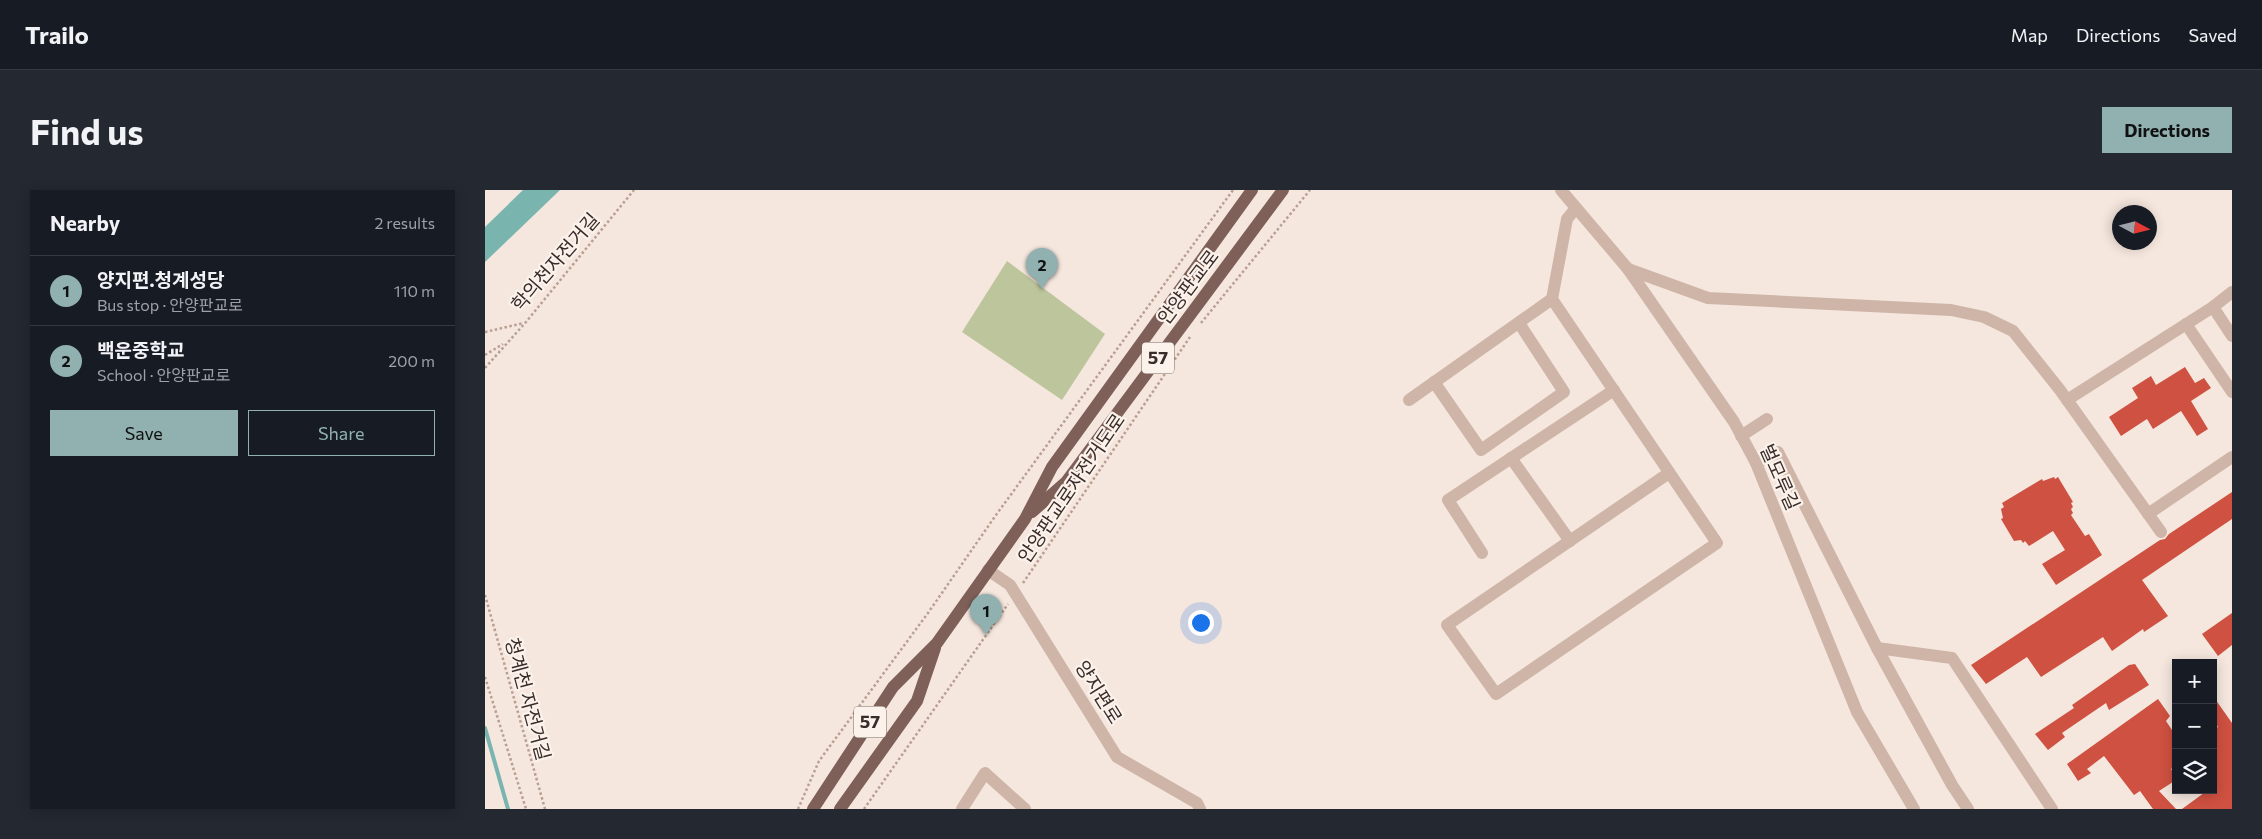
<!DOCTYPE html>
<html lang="en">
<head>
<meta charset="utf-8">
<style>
  :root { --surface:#171b24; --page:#242831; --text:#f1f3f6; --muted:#9ea1a6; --line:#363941; --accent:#90b1b0 }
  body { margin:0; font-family:Commissioner,"Noto Sans KR",sans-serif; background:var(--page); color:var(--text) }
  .controls { position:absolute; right:15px; bottom:15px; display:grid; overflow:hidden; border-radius:0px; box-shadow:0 2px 12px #0003 }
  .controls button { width:45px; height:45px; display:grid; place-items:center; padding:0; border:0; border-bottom:1px solid var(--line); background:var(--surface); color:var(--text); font:25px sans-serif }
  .compass { position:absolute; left:1627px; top:15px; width:45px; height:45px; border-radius:50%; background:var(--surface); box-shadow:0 2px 12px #0003; rotate:97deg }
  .you { position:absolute; left:715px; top:432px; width:18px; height:18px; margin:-12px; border:4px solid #fff; border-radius:50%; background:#1a73e8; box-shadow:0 0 0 8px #1a73e833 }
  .badge { display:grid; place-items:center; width:32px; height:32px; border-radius:50%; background:var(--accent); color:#111; font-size:16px; font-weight:700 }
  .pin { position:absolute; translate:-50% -41px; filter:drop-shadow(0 1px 2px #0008) }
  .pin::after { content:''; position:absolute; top:26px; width:18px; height:15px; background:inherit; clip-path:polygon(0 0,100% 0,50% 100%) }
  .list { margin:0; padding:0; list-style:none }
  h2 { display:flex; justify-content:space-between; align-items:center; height:65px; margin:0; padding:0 20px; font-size:21px }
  h2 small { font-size:16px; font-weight:400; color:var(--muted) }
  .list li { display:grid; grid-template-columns:32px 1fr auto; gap:15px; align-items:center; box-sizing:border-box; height:70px; padding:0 20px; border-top:1px solid var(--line) }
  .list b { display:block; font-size:19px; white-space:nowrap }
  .list p { margin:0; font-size:16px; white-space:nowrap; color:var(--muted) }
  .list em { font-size:16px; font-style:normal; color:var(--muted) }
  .actions { display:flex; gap:10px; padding:15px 20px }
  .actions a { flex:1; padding:11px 0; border:1px solid var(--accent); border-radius:0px; text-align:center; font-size:18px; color:var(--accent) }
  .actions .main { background:var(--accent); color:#111 }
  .icon { flex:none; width:28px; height:28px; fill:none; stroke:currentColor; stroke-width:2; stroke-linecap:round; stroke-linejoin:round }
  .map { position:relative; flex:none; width:1747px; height:619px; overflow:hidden; border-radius:0px }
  header { display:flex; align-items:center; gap:30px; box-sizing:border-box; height:70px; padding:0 25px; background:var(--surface); border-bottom:1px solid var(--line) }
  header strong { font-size:24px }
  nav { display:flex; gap:28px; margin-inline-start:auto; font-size:18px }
  .intro { display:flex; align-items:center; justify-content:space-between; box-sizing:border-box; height:120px; padding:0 30px }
  h1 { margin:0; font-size:35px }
  .button { padding:12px 22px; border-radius:0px; background:var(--accent); color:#111; font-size:18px; font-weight:700 }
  main { display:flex; gap:30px; padding:0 30px }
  aside { flex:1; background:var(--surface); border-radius:0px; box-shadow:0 2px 12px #0003 }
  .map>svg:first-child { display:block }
  .green { fill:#bdc59c }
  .water { fill:#7ab4af }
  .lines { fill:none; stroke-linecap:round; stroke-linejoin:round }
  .stream { stroke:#7ab4af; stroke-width:4 }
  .building { fill:#cf5141 }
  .path { stroke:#ba9e92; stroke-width:2.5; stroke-dasharray:2.5 2.5; stroke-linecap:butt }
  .minor { stroke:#ceb5a8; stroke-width:12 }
  .major { stroke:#7e6059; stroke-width:12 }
  .labels { text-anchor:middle; stroke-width:4.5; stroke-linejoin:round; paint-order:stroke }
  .shield { fill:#fbf2eb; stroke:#746763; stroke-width:1 }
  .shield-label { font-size:18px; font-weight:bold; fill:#3a2c29 }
  .street-label { font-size:19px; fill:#3a2c29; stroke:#fbf2eb }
</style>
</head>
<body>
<header>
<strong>Trailo</strong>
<nav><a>Map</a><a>Directions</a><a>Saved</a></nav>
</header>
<div class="intro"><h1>Find us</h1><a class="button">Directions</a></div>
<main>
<aside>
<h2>Nearby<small>2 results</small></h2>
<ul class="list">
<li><span class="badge">1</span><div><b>양지편.청계성당</b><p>Bus stop · 안양판교로</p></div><em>110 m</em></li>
<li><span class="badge">2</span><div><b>백운중학교</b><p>School · 안양판교로</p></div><em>200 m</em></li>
</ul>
<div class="actions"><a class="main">Save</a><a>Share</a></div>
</aside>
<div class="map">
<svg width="1747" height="619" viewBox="0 0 1747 619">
  <rect width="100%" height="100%" fill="#f5e7de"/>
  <path class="green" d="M 522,71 L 620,144 L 577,210 L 477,142 Z"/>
  <path class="water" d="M 38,0 L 75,0 L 0,72 L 0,37 Z"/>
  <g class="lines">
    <path class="stream" d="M 0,538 L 23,619"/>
  </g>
  <g class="building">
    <path d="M 1700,177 L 1710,193 L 1719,188 L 1726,198 L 1706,211 L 1723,239 L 1712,246 L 1696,221 L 1668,239 L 1662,229 L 1636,246 L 1624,227 L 1653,208 L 1647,198 L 1666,186 L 1671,195 Z"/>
    <path d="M 1569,287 L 1570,289 L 1573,287 L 1588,312 L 1586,313 L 1588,317 L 1586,319 L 1588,323 L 1586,325 L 1600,346 L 1604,344 L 1617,365 L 1571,395 L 1557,374 L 1580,360 L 1568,341 L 1544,356 L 1540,351 L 1538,353 L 1536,350 L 1529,351 L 1516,329 L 1518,328 L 1516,319 L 1519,317 L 1517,313 L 1557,289 L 1558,291 Z"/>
    <path d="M 1747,302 L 1747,329 L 1657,390 L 1683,426 L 1659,442 L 1658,439 L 1627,461 L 1618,447 L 1556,487 L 1542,467 L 1501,494 L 1486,475 L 1675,350 L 1680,349 L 1684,344 Z"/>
    <path d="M 1747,423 L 1747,455 L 1733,466 L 1717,444 Z"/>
    <path d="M 1650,474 L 1664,495 L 1624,520 L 1621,513 L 1577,543 L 1580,547 L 1563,560 L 1550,544 L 1589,518 L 1587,515 L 1644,475 Z"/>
    <path d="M 1728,506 L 1747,533 L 1747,619 L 1697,619 L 1723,600 L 1728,600 L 1728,540 L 1733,537 L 1728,530 Z"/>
    <path d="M 1673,509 L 1685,526 L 1681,531 L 1691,546 L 1691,576 L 1686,579 L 1691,585 L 1691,590 L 1674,601 L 1691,619 L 1668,619 L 1655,601 L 1649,605 L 1619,566 L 1602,579 L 1606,583 L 1593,591 L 1582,574 Z"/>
  </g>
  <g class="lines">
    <g class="path">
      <path d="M 716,133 L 825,0"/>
      <path d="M 0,142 L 39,133"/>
      <path d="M 0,165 L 18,154"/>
      <path d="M 0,178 L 41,132 L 149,0"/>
      <path d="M 538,393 L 705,147"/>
      <path d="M 0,405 L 60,619"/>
      <path d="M 0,487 L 41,619"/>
      <path d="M 313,619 L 334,571 L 443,423 L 511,325 L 748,0"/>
      <path d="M 379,619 L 523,414"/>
    </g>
    <g class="minor">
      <path d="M 1076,0 L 1143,79 L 1249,232 L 1271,273 L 1372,522 L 1429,619"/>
      <path d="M 1143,79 L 1223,108 L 1466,120 L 1499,127 L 1528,141 L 1575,200 L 1676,342"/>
      <path d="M 1067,109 L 1232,353 L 1011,504 L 962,435 L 1184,283"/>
      <path d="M 1728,117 L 1747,102"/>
      <path d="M 1701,134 L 1747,202"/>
      <path d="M 949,192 L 996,260 L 1079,202 L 1034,133"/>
      <path d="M 924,210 L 1067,109 L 1082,29 L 1091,18"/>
      <path d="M 1582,210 L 1728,117 L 1747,146"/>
      <path d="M 1256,246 L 1282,229"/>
      <path d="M 1026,268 L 1085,351"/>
      <path d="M 1271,273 L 1293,262 L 1392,458 L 1467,595 L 1483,619"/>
      <path d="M 1663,324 L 1747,267"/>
      <path d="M 997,363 L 963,310 L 1129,200"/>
      <path d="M 503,380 L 525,395 L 632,567 L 712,613 L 715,619"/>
      <path d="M 1392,458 L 1467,468 L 1567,619"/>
      <path d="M 477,619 L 500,583 L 540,619"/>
    </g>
    <g class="major">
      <path d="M 547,322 L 581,292 L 798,0"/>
      <path d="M 328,619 L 408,497 L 452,453 L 540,329 L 567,277 L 767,0"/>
      <path d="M 355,619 L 432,511 L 450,458"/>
    </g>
  </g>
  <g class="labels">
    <g class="shield">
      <rect x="657" y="152.5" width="32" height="31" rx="4"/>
      <rect x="369" y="516.5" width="32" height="31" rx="4"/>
    </g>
    <g class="shield-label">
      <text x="673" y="174">57</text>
      <text x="385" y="538">57</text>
    </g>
    <g class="street-label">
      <text transform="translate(70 72) rotate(-49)" y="7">학의천자전거길</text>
      <text transform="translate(703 97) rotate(-53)" y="7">안양판교로</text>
      <text transform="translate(1295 287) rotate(66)" y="7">벌모루길</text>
      <text transform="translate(586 298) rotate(-56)" y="7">안양판교로자전거도로</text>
      <text transform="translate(614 502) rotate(58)" y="7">양지편로</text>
      <text transform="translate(43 509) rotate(75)" y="7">청계천 자전거길</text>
    </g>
  </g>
</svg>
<div class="controls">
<button>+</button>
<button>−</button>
<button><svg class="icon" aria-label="layers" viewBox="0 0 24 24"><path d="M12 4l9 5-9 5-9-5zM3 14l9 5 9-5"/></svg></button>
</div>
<svg class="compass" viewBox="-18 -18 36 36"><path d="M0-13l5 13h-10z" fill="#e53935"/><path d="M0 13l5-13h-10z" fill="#9ea1a6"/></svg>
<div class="you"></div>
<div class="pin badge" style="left:501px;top:445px">1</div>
<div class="pin badge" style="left:557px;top:99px">2</div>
</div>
</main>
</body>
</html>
